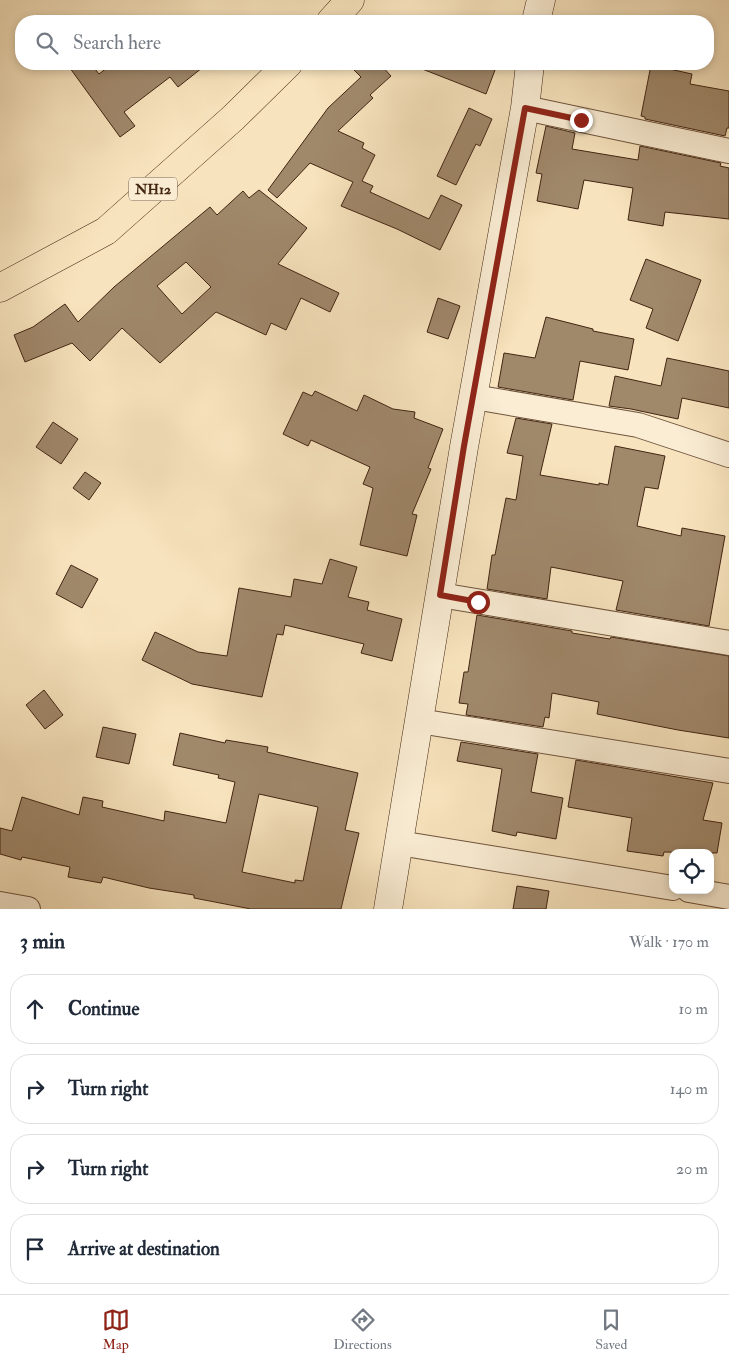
<!DOCTYPE html>
<html lang="en">
<head>
<meta charset="utf-8">
<style>
  :root { --surface:#fff; --page:#f2f2f3; --text:#1f2937; --muted:#747a83; --line:#e0e1e3; --accent:#8f2418 }
  body { margin:0; font-family:"IM FELL Double Pica",serif; background:var(--page); color:var(--text) }
  .controls { position:absolute; right:15px; bottom:15px; display:grid; overflow:hidden; border-radius:10px; box-shadow:0 2px 8px #0003 }
  .controls button { width:45px; height:45px; display:grid; place-items:center; padding:0; border:0; border-bottom:1px solid var(--line); background:var(--surface); color:var(--text); font:25px sans-serif }
  .stop { position:absolute; width:15px; height:15px; margin:-11px; border:4px solid #8f2418; border-radius:50%; background:#fff }
  .stop.end { background:#8f2418; border-color:#fff; box-shadow:0 1px 5px #0008 }
  .list { margin:0; padding:0; list-style:none }
  h2 { display:flex; justify-content:space-between; align-items:center; height:65px; margin:0; padding:0 20px; font-size:21px }
  h2 small { font-size:16px; font-weight:400; color:var(--muted) }
  .list li { display:grid; grid-template-columns:32px 1fr auto; gap:15px; align-items:center; box-sizing:border-box; height:70px; margin:0 10px 10px; padding:0 10px; border:1px solid var(--line); border-radius:20px }
  .list b { display:block; font-size:19px; white-space:nowrap }
  .list em { font-size:16px; font-style:normal; color:var(--muted) }
  .icon { flex:none; width:28px; height:28px; fill:none; stroke:currentColor; stroke-width:2; stroke-linecap:round; stroke-linejoin:round }
  .map { position:relative; flex:none; width:729px; height:909px; overflow:hidden }
  .search { position:absolute; background:var(--surface); box-shadow:0 2px 8px #0003; left:15px; right:15px; top:15px; height:55px; display:flex; align-items:center; gap:12px; box-sizing:border-box; padding:0 18px; border-radius:20px; color:var(--muted); font-size:19px }
  .sheet { height:385px; background:var(--surface) }
  nav { display:flex; justify-content:space-around; align-items:center; box-sizing:border-box; height:70px; border-top:1px solid var(--line); background:var(--surface); font-size:14px; color:var(--muted) }
  nav a { display:grid; justify-items:center; gap:2px }
  nav .on { color:var(--accent) }
  .map>svg:first-child { display:block }
  .building { fill:#a0886b; stroke:#422512; fill-rule:evenodd }
  .lines { fill:none; stroke-linecap:round; stroke-linejoin:round }
  .street-casing { stroke:#6f543d; stroke-width:26 }
  .secondary-casing { stroke:#422512; stroke-width:29 }
  .highway-casing { stroke:#422512; stroke-width:29 }
  .street { stroke:#faedd4; stroke-width:24 }
  .secondary { stroke:#faedd4; stroke-width:28 }
  .highway { stroke:#f7e3bd; stroke-width:28 }
  .route { stroke:#8f2418; stroke-width:6 }
  .labels { text-anchor:middle; stroke-width:4; stroke-linejoin:round; paint-order:stroke }
  .shield { fill:#faedd4; stroke:#79614c; stroke-width:1 }
  .shield-label { font-size:14px; font-weight:bold; fill:#422512 }
</style>
</head>
<body>
<div class="map">
<svg width="729" height="909" viewBox="0 0 729 909">
  <rect width="100%" height="100%" fill="#f7e3bd"/>
  <filter id="stains"><feTurbulence type="fractalNoise" baseFrequency=".004" numOctaves="4"/><feColorMatrix values="0 0 0 0 .2 0 0 0 0 .09 0 0 0 0 .02 0 0 0 .5 -.17"/></filter>
  <radialGradient id="worn" r=".72"><stop offset=".6" stop-color="#630" stop-opacity="0"/><stop offset="1" stop-color="#630" stop-opacity=".3"/></radialGradient>
  <g class="building">
    <path d="M 67,64 L 91,64 L 99,74 L 112,64 L 207,64 L 178,87 L 170,77 L 124,112 L 135,126 L 120,137 Z"/>
    <path d="M 348,64 L 380,64 L 391,76 L 370,95 L 373,98 L 338,131 L 364,143 L 362,148 L 375,155 L 362,181 L 373,186 L 370,192 L 429,219 L 441,195 L 462,205 L 440,250 L 397,229 L 341,206 L 353,182 L 310,163 L 277,198 L 268,190 L 328,108 L 361,77 Z"/>
    <path d="M 413,64 L 480,64 L 495,70 L 486,94 L 412,65 Z"/>
    <path d="M 651,65 L 692,74 L 690,84 L 729,91 L 729,128 L 727,128 L 725,136 L 645,119 L 645,117 L 641,116 Z"/>
    <path d="M 469,108 L 492,119 L 480,146 L 476,144 L 456,185 L 437,176 Z"/>
    <path d="M 546,126 L 575,133 L 572,149 L 638,160 L 640,146 L 721,163 L 720,166 L 729,168 L 729,219 L 665,212 L 663,226 L 628,220 L 633,188 L 584,180 L 578,209 L 537,201 L 542,174 L 536,173 Z"/>
    <path d="M 259,190 L 307,228 L 278,264 L 339,293 L 330,312 L 301,298 L 286,330 L 271,323 L 266,335 L 216,312 L 160,363 L 122,328 L 90,361 L 72,343 L 25,362 L 14,335 L 33,327 L 65,304 L 78,322 L 114,287 L 210,207 L 217,215 L 243,191 L 249,198 ZM 186,262 L 211,287 L 182,314 L 157,286 Z"/>
    <path d="M 646,259 L 701,280 L 678,341 L 646,328 L 653,309 L 630,300 Z"/>
    <path d="M 438,298 L 460,306 L 448,339 L 427,332 Z"/>
    <path d="M 546,317 L 593,329 L 593,331 L 634,339 L 628,370 L 580,361 L 573,400 L 498,387 L 504,353 L 535,358 Z"/>
    <path d="M 667,358 L 729,371 L 729,408 L 682,398 L 678,419 L 631,409 L 609,406 L 615,376 L 661,386 Z"/>
    <path d="M 315,391 L 357,411 L 364,395 L 393,409 L 415,412 L 414,418 L 443,429 L 428,468 L 431,469 L 412,514 L 417,515 L 407,556 L 360,545 L 373,488 L 363,484 L 370,467 L 311,440 L 308,446 L 283,434 L 303,392 L 312,396 Z"/>
    <path d="M 516,418 L 552,424 L 540,475 L 599,485 L 599,483 L 608,485 L 615,446 L 665,456 L 658,489 L 645,487 L 637,526 L 681,536 L 682,528 L 725,536 L 709,626 L 616,610 L 623,581 L 551,567 L 547,599 L 487,589 L 492,555 L 495,555 L 506,498 L 516,500 L 523,456 L 507,453 Z"/>
    <path d="M 53,422 L 78,439 L 61,464 L 36,447 Z"/>
    <path d="M 85,472 L 101,483 L 89,500 L 73,488 Z"/>
    <path d="M 330,559 L 357,567 L 348,597 L 369,602 L 367,610 L 402,619 L 392,661 L 361,653 L 364,644 L 285,625 L 283,635 L 277,634 L 262,697 L 192,684 L 142,660 L 155,632 L 198,652 L 227,656 L 239,588 L 291,597 L 294,579 L 322,584 Z"/>
    <path d="M 71,565 L 98,579 L 82,608 L 56,594 Z"/>
    <path d="M 477,615 L 572,631 L 572,633 L 610,639 L 611,637 L 729,656 L 729,738 L 678,730 L 597,714 L 599,702 L 552,693 L 549,718 L 545,717 L 543,727 L 466,715 L 468,704 L 459,703 L 464,672 L 468,672 Z"/>
    <path d="M 44,690 L 63,715 L 45,729 L 26,705 Z"/>
    <path d="M 103,727 L 136,734 L 129,764 L 96,757 Z"/>
    <path d="M 180,733 L 225,743 L 226,740 L 268,747 L 267,752 L 358,773 L 345,830 L 359,833 L 341,909 L 251,909 L 194,898 L 194,895 L 149,888 L 103,877 L 101,883 L 68,877 L 70,867 L 22,857 L 21,860 L 0,854 L 0,828 L 12,831 L 22,797 L 79,815 L 83,797 L 103,801 L 102,807 L 164,821 L 165,811 L 226,823 L 235,782 L 218,778 L 219,775 L 173,765 ZM 259,794 L 318,807 L 303,881 L 295,880 L 295,883 L 242,872 Z"/>
    <path d="M 461,742 L 538,754 L 531,792 L 563,798 L 556,839 L 517,832 L 516,836 L 492,831 L 502,769 L 457,761 Z"/>
    <path d="M 576,760 L 713,783 L 703,820 L 722,823 L 717,853 L 664,852 L 663,856 L 627,851 L 632,818 L 568,807 Z"/>
    <path d="M 517,886 L 549,891 L 546,909 L 513,909 Z"/>
  </g>
  <g class="lines">
    <g class="street-casing">
      <g id="street">
        <path d="M 525,108 L 729,151"/>
        <path d="M 474,397 L 638,425 L 729,455"/>
        <path d="M 440,595 L 729,643"/>
        <path d="M 419,721 L 729,771"/>
        <path d="M 399,843 L 673,888"/>
        <path d="M 689,890 L 729,897"/>
        <path d="M 0,904 L 28,909"/>
      </g>
    </g>
    <g class="secondary-casing">
      <g id="secondary">
        <path d="M 536,21 L 541,0"/>
        <path d="M 388,909 L 464,447 L 525,108 L 530,64"/>
      </g>
    </g>
    <g class="highway-casing">
      <g id="highway">
        <path d="M 331,21 L 350,0"/>
        <path d="M 0,288 L 106,231 L 233,118 L 288,64"/>
      </g>
    </g>
    <use href="#street" class="street"/>
    <use href="#secondary" class="secondary"/>
    <use href="#highway" class="highway"/>
  </g>
  <g class="lines">
    <path class="route" d="M 478,602 L 440,595 L 464,446 L 525,108 L 581,120"/>
  </g>
  <g class="labels">
    <rect class="shield" x="129" y="177.5" width="48" height="23" rx="4"/>
    <g class="shield-label">
      <text x="153" y="194">NH12</text>
    </g>
  </g>
  <rect width="100%" height="100%" filter="url(#stains)"/>
  <rect width="100%" height="100%" fill="url(#worn)"/>
</svg>
<div class="controls">
<button><svg class="icon" aria-label="locate" viewBox="0 0 24 24"><circle cx="12" cy="12" r="6"/><path d="M12 2v4M12 18v4M2 12h4M18 12h4"/></svg></button>
</div>
<div class="stop" style="left:478px;top:602px"></div>
<div class="stop end" style="left:581px;top:120px"></div>
<div class="search"><svg class="icon" aria-label="search" viewBox="0 0 24 24"><circle cx="10" cy="10" r="6"/><path d="M15 15l6 6"/></svg>Search here</div>
</div>
<section class="sheet">
<h2>3 min<small>Walk · 170 m</small></h2>
<ul class="list">
<li><svg class="icon" aria-label="ahead" viewBox="0 0 24 24"><path d="M12 20V5M6 11l6-6 6 6"/></svg><div><b>Continue</b></div><em>10 m</em></li>
<li><svg class="icon" aria-label="right" viewBox="0 0 24 24"><path d="M7 20v-9h11M14 6l5 5-5 5"/></svg><div><b>Turn right</b></div><em>140 m</em></li>
<li><svg class="icon" aria-label="right" viewBox="0 0 24 24"><path d="M7 20v-9h11M14 6l5 5-5 5"/></svg><div><b>Turn right</b></div><em>20 m</em></li>
<li><svg class="icon" aria-label="arrive" viewBox="0 0 24 24"><path d="M6 21V4h12l-3 4 3 4H6"/></svg><div><b>Arrive at destination</b></div></li>
</ul>
</section>
<nav>
<a class="on"><svg class="icon" aria-label="map" viewBox="0 0 24 24"><path d="M3 6l6-2 6 2 6-2v14l-6 2-6-2-6 2zM9 4v14M15 6v14"/></svg>Map</a>
<a><svg class="icon" aria-label="directions" viewBox="0 0 24 24"><path d="M12 3l9 9-9 9-9-9zM9 14v-3h6M13 9l2 2-2 2"/></svg>Directions</a>
<a><svg class="icon" aria-label="saved" viewBox="0 0 24 24"><path d="M7 4h10v16l-5-4-5 4z"/></svg>Saved</a>
</nav>
</body>
</html>
